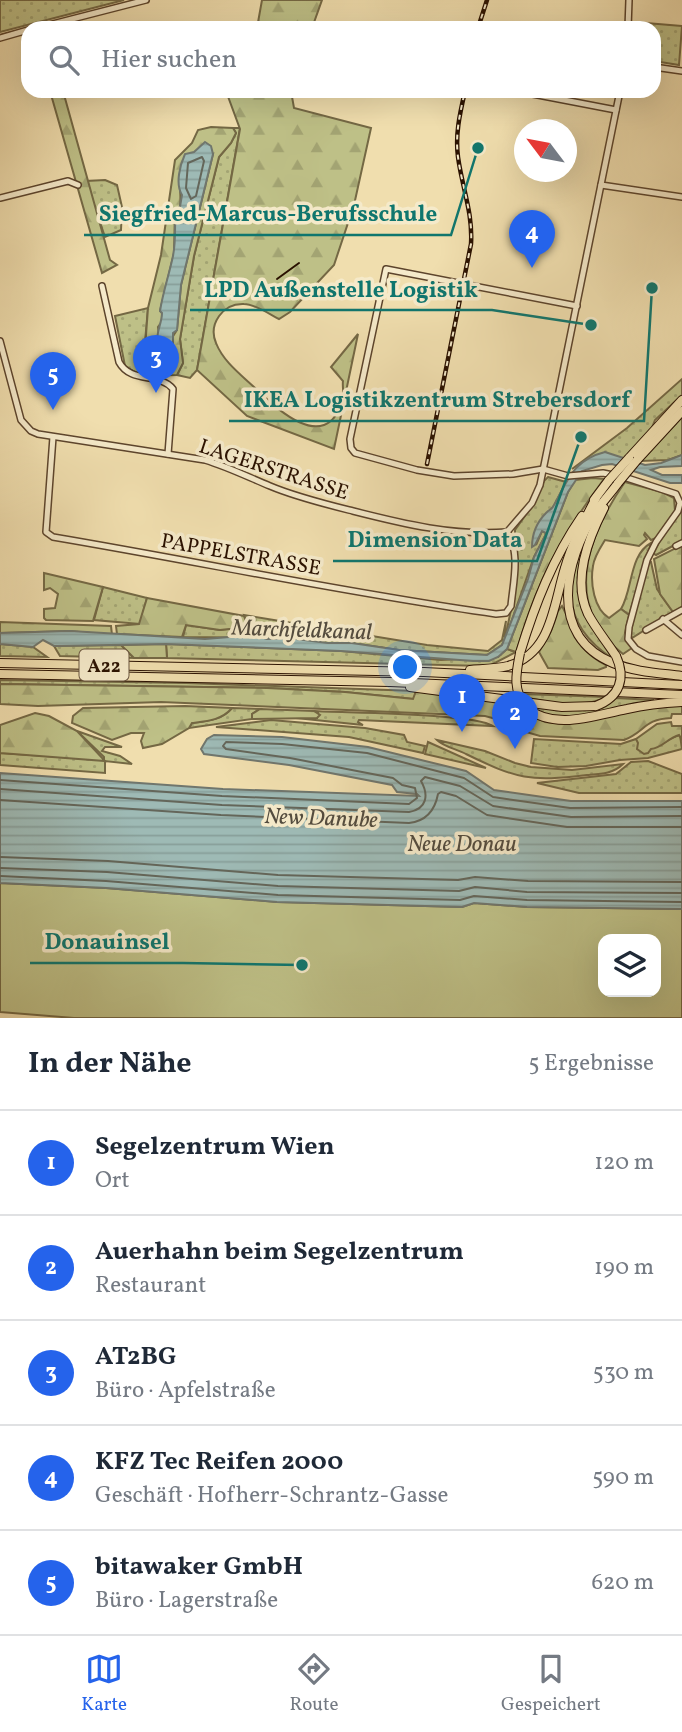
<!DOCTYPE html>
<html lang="de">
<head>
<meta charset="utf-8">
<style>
  :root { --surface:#fff; --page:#f6f6f7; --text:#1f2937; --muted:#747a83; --line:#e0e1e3; --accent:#2563eb }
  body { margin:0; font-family:Vollkorn,serif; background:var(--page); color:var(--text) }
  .controls { position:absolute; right:21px; bottom:21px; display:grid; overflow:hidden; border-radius:14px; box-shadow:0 7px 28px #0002 }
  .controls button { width:63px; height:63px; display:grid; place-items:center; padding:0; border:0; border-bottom:2px solid var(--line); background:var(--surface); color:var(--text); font:35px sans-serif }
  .compass { position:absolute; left:514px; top:119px; width:63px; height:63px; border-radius:50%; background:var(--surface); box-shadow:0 7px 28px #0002; rotate:302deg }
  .you { position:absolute; left:406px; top:668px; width:24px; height:24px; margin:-18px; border:5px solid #fff; border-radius:50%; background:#1a73e8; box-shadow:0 0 0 10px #1a73e833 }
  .badge { display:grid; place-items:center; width:46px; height:46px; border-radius:50%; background:var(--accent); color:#fff; font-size:23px; font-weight:700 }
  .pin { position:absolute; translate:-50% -58px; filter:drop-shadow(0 2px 4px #0008) }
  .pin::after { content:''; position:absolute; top:37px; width:24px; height:21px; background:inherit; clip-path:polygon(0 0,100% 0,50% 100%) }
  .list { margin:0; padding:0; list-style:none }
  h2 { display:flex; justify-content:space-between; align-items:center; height:91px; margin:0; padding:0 28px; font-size:30px }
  h2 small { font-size:23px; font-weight:400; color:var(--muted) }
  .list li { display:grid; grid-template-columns:46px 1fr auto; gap:21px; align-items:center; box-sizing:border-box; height:105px; padding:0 28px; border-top:2px solid var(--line) }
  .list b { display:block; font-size:26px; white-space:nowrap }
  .list p { margin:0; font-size:23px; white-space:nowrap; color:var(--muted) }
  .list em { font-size:23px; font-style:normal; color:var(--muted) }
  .icon { flex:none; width:38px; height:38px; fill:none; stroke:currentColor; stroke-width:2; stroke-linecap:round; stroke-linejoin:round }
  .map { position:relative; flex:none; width:682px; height:1018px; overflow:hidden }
  .search { position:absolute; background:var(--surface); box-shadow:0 7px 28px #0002; left:21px; right:21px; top:21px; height:77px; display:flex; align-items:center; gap:18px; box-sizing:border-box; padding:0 24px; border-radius:21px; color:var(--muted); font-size:26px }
  .sheet { height:616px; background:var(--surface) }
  nav { display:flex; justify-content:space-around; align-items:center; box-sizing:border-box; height:98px; border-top:2px solid var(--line); background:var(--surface); font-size:19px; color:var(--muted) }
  nav a { display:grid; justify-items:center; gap:4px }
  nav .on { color:var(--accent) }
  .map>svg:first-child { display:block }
  .grass { fill:url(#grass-dots); stroke:#746844; stroke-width:2 }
  .forest { fill:url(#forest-firs); stroke:#746844; stroke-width:2; fill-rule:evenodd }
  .green { fill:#bec087; stroke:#746844; stroke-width:2; fill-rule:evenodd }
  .water { fill:url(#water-rules); stroke:#70766d; stroke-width:2 }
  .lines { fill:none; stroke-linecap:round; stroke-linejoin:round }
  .shore { stroke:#64665a; stroke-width:2 }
  .minor-casing { stroke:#5c442c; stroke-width:8 }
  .highway-casing { stroke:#2a1100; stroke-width:10 }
  .minor { stroke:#f5eaca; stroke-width:5 }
  .highway { stroke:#f0deae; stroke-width:8 }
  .tram { stroke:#2a1100; stroke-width:2 }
  .rail-casing { stroke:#2a1100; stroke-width:4.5 }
  .rail { stroke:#f5eaca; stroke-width:2; stroke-dasharray:5; stroke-linecap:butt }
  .highway-bridge-casing { stroke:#2a1100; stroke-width:10; stroke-linecap:butt }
  .highway-bridge { stroke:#f0deae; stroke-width:8 }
  .labels { text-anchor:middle; stroke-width:7; stroke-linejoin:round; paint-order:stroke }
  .shield { fill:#f5eaca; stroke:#67523d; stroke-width:2 }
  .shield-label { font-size:19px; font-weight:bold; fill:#2a1100 }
  .street-label { font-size:21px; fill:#2a1100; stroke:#f5eaca }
  .water-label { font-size:23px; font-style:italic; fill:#534c3f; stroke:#f5eaca }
  .leader { fill:none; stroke:#0f766e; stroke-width:2.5 }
  .callout-dot { fill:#0f766e; stroke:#f5eaca; stroke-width:2.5 }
  .callout-label { font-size:23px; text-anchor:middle; font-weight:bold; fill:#0f766e; stroke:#f5eaca; stroke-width:7; stroke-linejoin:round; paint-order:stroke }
</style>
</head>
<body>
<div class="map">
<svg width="682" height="1018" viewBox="0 0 682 1018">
  <defs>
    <pattern id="grass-dots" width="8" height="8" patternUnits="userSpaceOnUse" patternTransform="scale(1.75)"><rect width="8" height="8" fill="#bec087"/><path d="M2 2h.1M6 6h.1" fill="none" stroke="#a3a473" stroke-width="1.8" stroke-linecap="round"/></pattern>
    <pattern id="forest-firs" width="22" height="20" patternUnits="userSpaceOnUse" patternTransform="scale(1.75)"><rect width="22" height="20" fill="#bec087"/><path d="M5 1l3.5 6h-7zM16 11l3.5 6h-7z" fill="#a3a473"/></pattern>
    <pattern id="water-rules" width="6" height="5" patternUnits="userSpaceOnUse" patternTransform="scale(1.75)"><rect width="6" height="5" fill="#9ebab5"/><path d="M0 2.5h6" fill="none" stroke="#889f9a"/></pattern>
  </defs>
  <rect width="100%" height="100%" fill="#f0deae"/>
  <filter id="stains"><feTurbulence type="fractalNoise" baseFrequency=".00286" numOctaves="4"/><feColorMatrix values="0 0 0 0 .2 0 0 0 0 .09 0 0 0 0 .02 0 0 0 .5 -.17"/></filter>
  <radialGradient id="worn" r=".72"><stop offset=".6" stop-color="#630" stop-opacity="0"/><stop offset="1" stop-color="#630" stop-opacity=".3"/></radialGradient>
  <g class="grass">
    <path d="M 0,0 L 124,0 L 0,32 Z"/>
    <path d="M 634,22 L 682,26 L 679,65 L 654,61 L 654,28 L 634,28 Z"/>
    <path d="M 233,128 L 240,128 L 197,370 L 190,378 L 177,375 L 183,363 L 180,339 L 194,256 L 219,157 L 231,143 L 236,133 Z"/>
    <path d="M 105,180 L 117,185 L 122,207 L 121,230 L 105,237 L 86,181 Z"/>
    <path d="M 148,308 L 142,376 L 125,366 L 115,316 Z"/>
    <path d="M 682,379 L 682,395 L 655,420 L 651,430 L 623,459 C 600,452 592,455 572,469 L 627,428 Z"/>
    <path d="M 682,417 L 682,455 L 668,460 L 641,461 Z"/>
    <path d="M 548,477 L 566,482 L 554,506 L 543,518 L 536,545 L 542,531 L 546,533 L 545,536 L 534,557 L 507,634 L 502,645 L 487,655 L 399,650 L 352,643 L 328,643 L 288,638 L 183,637 L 186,625 L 220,630 L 248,627 L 244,615 L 427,645 L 488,651 L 502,640 L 506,621 L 504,637 L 506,634 L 515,590 L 515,530 L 532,506 L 544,481 Z"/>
    <path d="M 682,507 L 682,541 L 656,555 L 654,554 L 654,550 Z"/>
    <path d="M 592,523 L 581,563 L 606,648 L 613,659 C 555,621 567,578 592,523 Z"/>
    <path d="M 651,543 L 629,615 L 621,609 C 633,589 629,555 651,543 Z"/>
    <path d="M 651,562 L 657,589 L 673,612 L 632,638 L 630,634 L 648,563 Z"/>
    <path d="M 103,587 L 147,598 L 140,624 L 94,620 Z"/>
    <path d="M 0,644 L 33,647 L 47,657 L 0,656 Z"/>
    <path d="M 166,644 L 341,651 L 441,660 L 498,657 L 507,649 L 516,652 L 489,666 L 484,666 L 167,658 Z"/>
    <path d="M 121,645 L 134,658 L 60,656 L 54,646 Z"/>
    <path d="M 0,680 L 186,683 L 416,691 L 414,699 L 345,692 L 267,688 L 0,684 Z"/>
    <path d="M 522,694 L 607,697 C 580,710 551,702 523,697 Z"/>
    <path d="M 616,698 L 653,700 L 653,702 C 621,708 585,720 552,716 C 542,715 535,709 527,703 C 557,708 591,719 616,698 Z"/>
    <path d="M 232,708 L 260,709 L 252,714 L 252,719 L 189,728 L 192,723 C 207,721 222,720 232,708 Z"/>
    <path d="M 314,711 C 345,713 474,713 493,726 L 359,720 L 358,722 L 363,725 L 296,718 L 317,718 L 318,713 Z"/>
    <path d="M 271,720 L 365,728 L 404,735 L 407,742 L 425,746 L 423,753 L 349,737 L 216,727 Z"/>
    <path d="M 77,731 L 122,747 L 105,747 L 102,751 L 120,756 L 132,764 L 105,761 L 105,773 L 0,765 L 0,753 L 104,760 L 104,757 Z"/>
    <path d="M 680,735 L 682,749 L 648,758 L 620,760 L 586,766 L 557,767 L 531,763 L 534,739 L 621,744 L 636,739 C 655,759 660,740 680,735 Z"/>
    <path d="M 437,740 L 485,751 L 515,763 L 531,767 L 572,770 L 623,764 C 613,774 600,774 587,775 C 530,782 517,779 466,754 C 457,749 444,747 437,740 Z"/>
    <path d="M 428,742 L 486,768 L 425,754 Z"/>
    <path d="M 648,761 L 682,774 L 682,793 L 579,793 L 537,783 L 616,774 L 631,762 Z"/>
  </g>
  <g class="forest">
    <path d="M 262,0 L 322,0 L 312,28 L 257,28 Z"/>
    <path d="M 50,91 L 63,91 L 110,260 L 117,265 L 102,273 Z"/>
    <path d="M 226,91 L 291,91 L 294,108 L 371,128 L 354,205 L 334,265 L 290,312 L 279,319 C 269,314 255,304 244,304 C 223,303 208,324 216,343 C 223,361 240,374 254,387 C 275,408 325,455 342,402 C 345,395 342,388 343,381 L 331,367 L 358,334 L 334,449 L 247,416 L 197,370 L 240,129 Z"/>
    <path d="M 211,127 L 233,128 L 236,133 L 231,143 L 219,157 L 194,256 L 180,339 L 183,363 L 177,375 L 143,376 L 148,308 L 161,255 L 175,160 L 192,143 L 198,130 ZM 213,154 L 181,285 L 177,330 L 156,363 L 160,348 L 158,327 L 162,322 L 162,313 L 160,311 L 174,253 L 175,210 L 180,207 C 182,193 177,181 182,168 Z"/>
    <path d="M 593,478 L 604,479 C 578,514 554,550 538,590 C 529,610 523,631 516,652 L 507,649 L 568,492 L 575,480 Z"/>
    <path d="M 625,482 L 662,492 L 674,498 L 675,511 L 656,538 L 651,540 L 645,533 L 644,535 L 647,539 L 639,546 L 605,540 C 600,548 594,557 593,566 C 590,583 594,609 609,618 L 621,609 L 629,615 L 625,633 L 632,648 L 623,654 C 561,605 588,535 625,482 Z"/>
    <path d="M 682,545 L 682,608 L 673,612 L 660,594 L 654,559 Z"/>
    <path d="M 44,573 L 103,587 L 93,621 L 46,620 L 44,618 L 44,609 L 55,608 L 58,594 L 50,588 L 44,590 Z"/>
    <path d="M 147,598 L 244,616 L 248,627 L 220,630 L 186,625 L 182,637 L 117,634 L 116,626 L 139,624 Z"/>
    <path d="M 562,606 C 576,632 575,649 606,665 L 606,667 L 598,670 L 548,668 L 539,652 L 551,631 L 557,612 Z"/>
    <path d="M 0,622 L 111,626 L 112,635 L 70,631 L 0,633 Z"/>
    <path d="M 166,644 L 167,658 L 134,658 L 121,645 Z"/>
    <path d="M 0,684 L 267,688 L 345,692 L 413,699 L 416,691 L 517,703 L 532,716 L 545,722 L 565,724 L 588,721 L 629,711 L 676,705 L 682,705 L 682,714 L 672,714 L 671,718 C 644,719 645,732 624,740 L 540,736 L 502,725 L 500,720 L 485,716 L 161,702 L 38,706 L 0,704 Z"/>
    <path d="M 185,706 L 232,708 C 222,720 208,721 192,723 L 189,728 L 162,744 L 143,748 L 141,741 L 144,733 L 131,733 L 112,740 L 72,723 L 73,716 L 83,708 Z"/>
    <path d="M 260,709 L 314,711 L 320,715 L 317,718 L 252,719 L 252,714 Z"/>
    <path d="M 35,713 L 49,716 L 77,731 L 105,761 L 0,753 L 0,725 Z"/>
    <path d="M 671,722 L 672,726 L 682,726 L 682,740 L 679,735 C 668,738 662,748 651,749 L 648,753 L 644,754 L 637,749 L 638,743 L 636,739 L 657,724 Z"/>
  </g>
  <path class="green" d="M 0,883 L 106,888 L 277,902 L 462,907 L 474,903 L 527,907 L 682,909 L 682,1018 L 74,1018 L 0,1012 ZM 603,939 L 656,939 L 656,992 L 603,992 Z"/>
  <g class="water">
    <path d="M 205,142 L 211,146 L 213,154 L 181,285 L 177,330 L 173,333 L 173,363 L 168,366 L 156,362 L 160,348 C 153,337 162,325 162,313 L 160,311 C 163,292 169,275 173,256 C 176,241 175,225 175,210 L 180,207 L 182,195 C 175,184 180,165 185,154 L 194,152 Z"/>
    <path d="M 605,452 L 645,465 L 661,463 L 682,455 L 682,466 L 660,467 L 651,470 L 662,475 L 682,475 L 682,483 L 670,483 L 612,464 L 602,465 L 582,471 L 568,492 L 507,649 L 498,657 L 489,661 L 473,661 L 341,651 L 166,644 L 54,646 L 43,640 L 33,647 L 0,644 L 0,633 L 70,631 L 205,639 L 254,635 L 267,639 L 288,638 L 328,643 L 352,643 L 399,650 L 487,655 L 502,645 L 528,579 L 534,557 L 545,536 L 546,533 L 542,531 L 535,545 L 532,547 C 532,534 537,522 546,513 C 551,508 551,511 554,505 C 568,480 573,460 605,452 Z"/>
    <path d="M 214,735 L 282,737 L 368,747 L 466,771 L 494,790 L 571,801 L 682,801 L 682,909 L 527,907 L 474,903 L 462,907 L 277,902 L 106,888 L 0,883 L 0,773 L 223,789 L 419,796 L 417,794 L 397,792 L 392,785 L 289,765 L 204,754 L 201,749 L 207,739 Z"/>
  </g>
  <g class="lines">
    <g class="shore">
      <path d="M 202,157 L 204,161 L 196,196 L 191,199 L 186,188 L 188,163 Z"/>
      <path d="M 0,780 L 222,796 L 409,804 L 417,798 L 415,788 L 402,785 L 393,778 L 290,758 L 226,749 L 223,746 L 226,742 L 282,744 L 367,753 L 464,778 L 493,797 L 570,808 L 682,807"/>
      <path d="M 0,789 L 222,805 L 409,812 C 427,809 429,795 421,781 L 425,777 L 460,786 L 493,806 L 571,817 L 682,816"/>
      <path d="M 0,800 L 221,815 L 409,823 C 427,821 435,810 438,794 L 441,792 L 456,796 L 487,815 L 567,827 L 682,827"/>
      <path d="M 0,857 L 108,861 L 278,875 L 458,880 L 475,877 L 528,881 L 682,882"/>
      <path d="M 0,868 L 107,872 L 278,886 L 459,891 L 475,887 L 527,892 L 682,893"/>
      <path d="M 0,876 L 106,881 L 278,895 L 460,900 L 474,896 L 527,900 L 682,902"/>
    </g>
    <g class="minor-casing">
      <g id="minor">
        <path d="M 37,28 L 146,0"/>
        <path d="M 628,28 L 629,0"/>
        <path d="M 0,38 L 28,30"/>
        <path d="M 654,67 L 682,71"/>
        <path d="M 517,91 L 616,110"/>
        <path d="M 601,185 L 682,197"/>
        <path d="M 0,198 L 68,181 L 78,185"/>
        <path d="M 102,286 L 119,362 C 131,384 159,372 173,389 L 168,454"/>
        <path d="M 577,306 L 386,269 L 350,439 L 351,448 L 355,453 L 417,470 L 454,476 L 513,474 L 543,469 L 568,476 L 603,473 L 627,478 L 676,494 L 680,503 L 678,511 L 656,542 L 647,560 L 629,627 L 628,639 L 636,649 L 648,656 L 682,662"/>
        <path d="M 0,341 L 21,420 L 31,431 L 38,434 L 205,460 C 228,467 248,477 270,486 C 296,497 325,504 353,511 C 404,524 454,536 507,532"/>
        <path d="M 53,437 L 46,532 L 53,537 C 201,562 347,593 496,614 L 506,613 L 511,606 C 513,583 521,552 507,532"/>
        <path d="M 507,532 L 532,503 L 540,485 L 620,91"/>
        <path d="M 676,546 L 682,543"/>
        <path d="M 663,619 L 682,635"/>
        <path d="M 646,630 L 682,610"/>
      </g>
    </g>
    <g class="highway-casing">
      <g id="highway">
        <path d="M 629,458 L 682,400"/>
        <path d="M 637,460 L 682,411"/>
        <path d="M 618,483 C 611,493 602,502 595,513 C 565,560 547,636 613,663 C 635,672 659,673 682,676"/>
        <path d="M 594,500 L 609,480"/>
        <path d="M 604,508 C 588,539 572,580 588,614 C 596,629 607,642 616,656"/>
        <path d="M 520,653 C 535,604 553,558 582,516"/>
        <path d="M 0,663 L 424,672 L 682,685"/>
        <path d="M 470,670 C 482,669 496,669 508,666 C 552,653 553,606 565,568 C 572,543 584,521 596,498"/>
        <path d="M 0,674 L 390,682 L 682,695"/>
        <path d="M 410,687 L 562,707 L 596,706"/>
        <path d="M 527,708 C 555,731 595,715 627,709 C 645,705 664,703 682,702"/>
      </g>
    </g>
    <use href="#minor" class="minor"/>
    <use href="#highway" class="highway"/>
    <path class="tram" d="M 277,279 L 299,263"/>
    <g class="rail-casing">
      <g id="rail">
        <path d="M 478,28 L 487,0"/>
        <path d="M 427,464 L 471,244 C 473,213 462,187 458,157 C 455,134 460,113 465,91"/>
      </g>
    </g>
    <use href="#rail" class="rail"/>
    <g class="highway-bridge-casing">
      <g id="highway-bridge">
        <path d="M 609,480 L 629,458"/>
        <path d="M 618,483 L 637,460"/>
        <path d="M 520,653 C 516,673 512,691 527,708"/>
        <path d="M 596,706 C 620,697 626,678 616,656"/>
      </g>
    </g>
    <use href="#highway-bridge" class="highway-bridge"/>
  </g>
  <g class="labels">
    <rect class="shield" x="79.5" y="649.5" width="49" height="31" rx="5"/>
    <g class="shield-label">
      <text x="104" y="672">A22</text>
    </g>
    <g class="street-label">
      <text transform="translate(274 469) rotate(18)" y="7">LAGERSTRASSE</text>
      <text transform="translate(241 554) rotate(10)" y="7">PAPPELSTRASSE</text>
    </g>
    <g class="water-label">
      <text transform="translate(302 629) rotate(2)" y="8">Marchfeldkanal</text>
      <text transform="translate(321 817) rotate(2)" y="8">New Danube</text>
      <text x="462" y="851">Neue Donau</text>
    </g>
  </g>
  <path class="leader" d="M478 148L451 235H84M591 325L492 310H190M652 288L644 421H229M581 437L537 561H333M302 965L183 963H30"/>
  <g class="callout-dot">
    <circle cx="478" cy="148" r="7"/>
    <circle cx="591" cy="325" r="7"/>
    <circle cx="652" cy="288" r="7"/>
    <circle cx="581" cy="437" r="7"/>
    <circle cx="302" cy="965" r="7"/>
  </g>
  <g class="callout-label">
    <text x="268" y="221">Siegfried-Marcus-Berufsschule</text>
    <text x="341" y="297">LPD Außenstelle Logistik</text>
    <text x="437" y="407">IKEA Logistikzentrum Strebersdorf</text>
    <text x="435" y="547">Dimension Data</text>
    <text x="107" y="949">Donauinsel</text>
  </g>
  <rect width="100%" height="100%" filter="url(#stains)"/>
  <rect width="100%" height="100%" fill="url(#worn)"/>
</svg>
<div class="controls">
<button><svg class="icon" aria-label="layers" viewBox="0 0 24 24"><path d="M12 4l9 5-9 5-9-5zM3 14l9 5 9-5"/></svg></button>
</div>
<svg class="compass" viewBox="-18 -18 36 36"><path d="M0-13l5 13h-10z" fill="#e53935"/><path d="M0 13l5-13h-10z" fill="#747a83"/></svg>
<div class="you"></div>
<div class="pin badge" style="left:462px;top:732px">1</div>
<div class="pin badge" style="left:515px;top:749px">2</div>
<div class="pin badge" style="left:156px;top:393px">3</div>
<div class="pin badge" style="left:532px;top:268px">4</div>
<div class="pin badge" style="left:53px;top:410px">5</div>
<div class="search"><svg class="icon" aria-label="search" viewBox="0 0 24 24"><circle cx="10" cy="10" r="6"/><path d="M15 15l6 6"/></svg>Hier suchen</div>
</div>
<section class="sheet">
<h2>In der Nähe<small>5 Ergebnisse</small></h2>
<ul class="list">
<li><span class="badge">1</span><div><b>Segelzentrum Wien</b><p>Ort</p></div><em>120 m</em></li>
<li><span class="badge">2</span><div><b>Auerhahn beim Segelzentrum</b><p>Restaurant</p></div><em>190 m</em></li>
<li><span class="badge">3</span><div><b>AT2BG</b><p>Büro · Apfelstraße</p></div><em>530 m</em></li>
<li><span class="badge">4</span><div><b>KFZ Tec Reifen 2000</b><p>Geschäft · Hofherr-Schrantz-Gasse</p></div><em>590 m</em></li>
<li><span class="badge">5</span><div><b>bitawaker GmbH</b><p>Büro · Lagerstraße</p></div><em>620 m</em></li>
</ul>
</section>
<nav>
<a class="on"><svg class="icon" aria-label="map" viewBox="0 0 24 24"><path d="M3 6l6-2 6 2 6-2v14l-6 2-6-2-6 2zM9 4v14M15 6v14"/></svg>Karte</a>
<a><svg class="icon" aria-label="directions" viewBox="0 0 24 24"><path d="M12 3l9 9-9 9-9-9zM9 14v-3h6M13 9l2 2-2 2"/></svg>Route</a>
<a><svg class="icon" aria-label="saved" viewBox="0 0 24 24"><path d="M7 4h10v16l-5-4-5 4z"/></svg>Gespeichert</a>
</nav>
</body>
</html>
